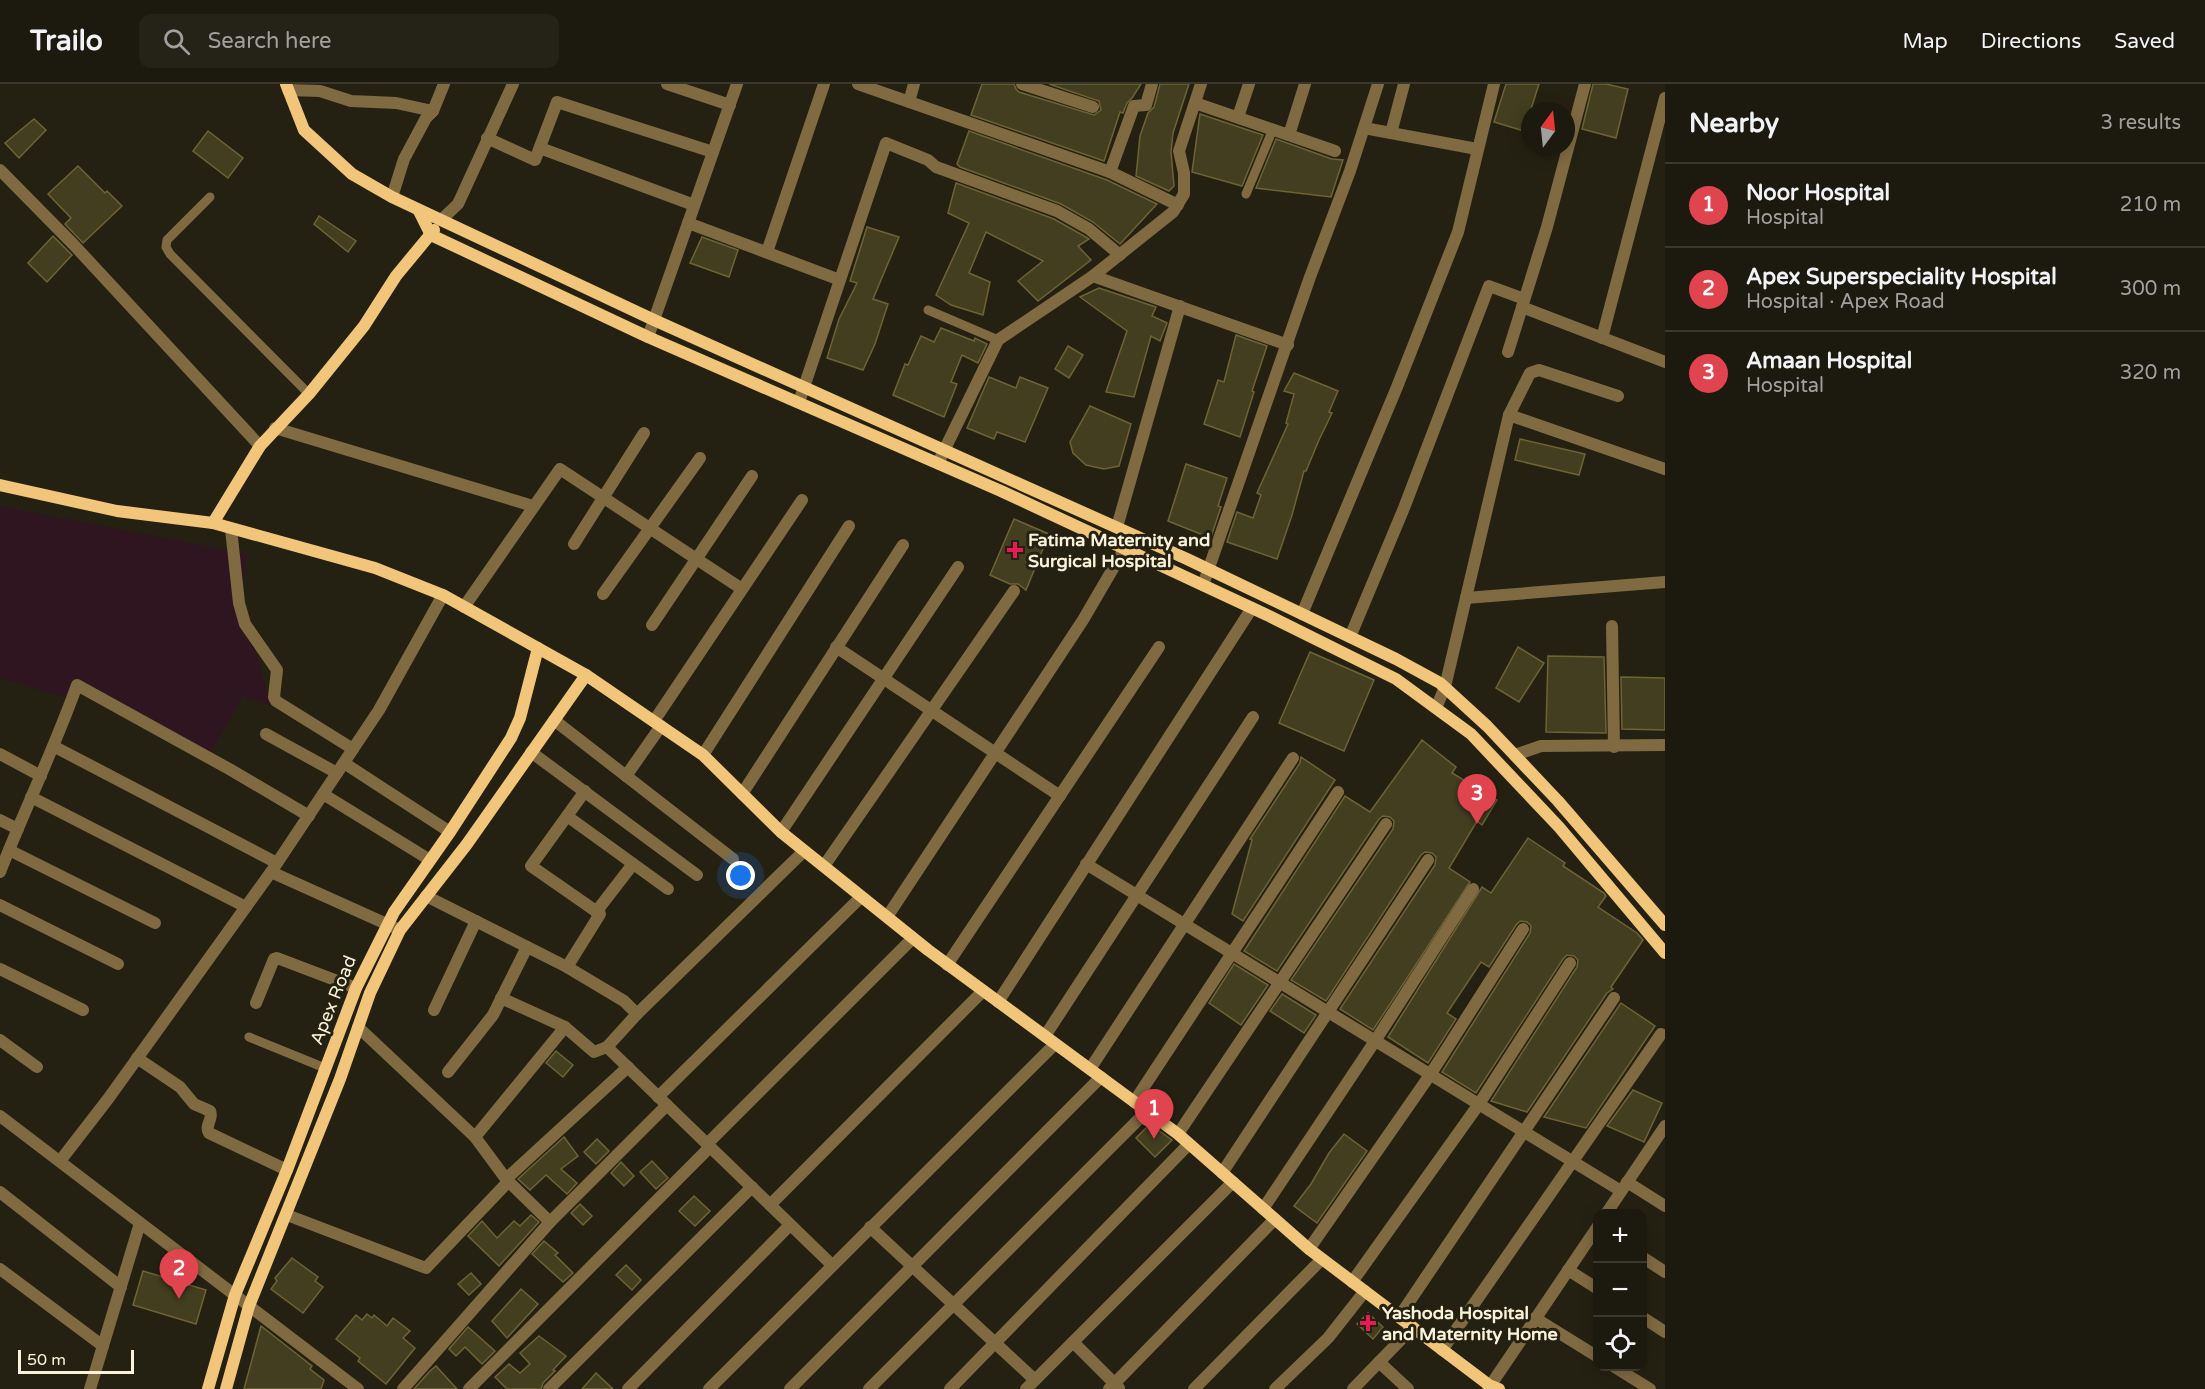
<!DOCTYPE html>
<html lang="en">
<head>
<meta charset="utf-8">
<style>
  :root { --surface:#1c190e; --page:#252217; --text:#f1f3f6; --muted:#a0a09e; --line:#3a382e; --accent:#8c9099 }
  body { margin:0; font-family:"Varela Round",sans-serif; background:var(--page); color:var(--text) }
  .controls { position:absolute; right:18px; bottom:18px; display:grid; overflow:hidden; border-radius:12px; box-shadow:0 3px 15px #0003 }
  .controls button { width:54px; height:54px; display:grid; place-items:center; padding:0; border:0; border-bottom:2px solid var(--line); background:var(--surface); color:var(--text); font:30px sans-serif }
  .compass { position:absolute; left:1521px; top:18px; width:54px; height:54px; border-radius:50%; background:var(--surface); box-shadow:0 3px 15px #0003; rotate:15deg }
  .scale { position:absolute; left:18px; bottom:15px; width:116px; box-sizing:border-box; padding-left:6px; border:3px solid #fbf2da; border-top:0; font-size:16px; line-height:21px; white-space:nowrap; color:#fbf2da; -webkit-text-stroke:4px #252112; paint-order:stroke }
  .you { position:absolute; left:741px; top:792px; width:21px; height:21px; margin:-15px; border:4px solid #fff; border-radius:50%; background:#1a73e8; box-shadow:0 0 0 9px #1a73e833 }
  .badge { display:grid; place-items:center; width:39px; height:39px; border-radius:50%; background:var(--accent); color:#fff; font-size:20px; font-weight:700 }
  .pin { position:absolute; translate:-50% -50px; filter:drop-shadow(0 2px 3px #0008) }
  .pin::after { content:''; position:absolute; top:32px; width:21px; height:18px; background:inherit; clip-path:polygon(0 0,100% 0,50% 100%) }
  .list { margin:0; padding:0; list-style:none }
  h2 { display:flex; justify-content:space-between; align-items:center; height:78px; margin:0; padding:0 24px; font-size:26px }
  h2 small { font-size:20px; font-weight:400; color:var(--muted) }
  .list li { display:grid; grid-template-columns:39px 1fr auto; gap:18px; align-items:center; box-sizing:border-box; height:84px; padding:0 24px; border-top:2px solid var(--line) }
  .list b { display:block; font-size:22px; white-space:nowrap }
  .list p { margin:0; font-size:20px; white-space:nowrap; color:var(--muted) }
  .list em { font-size:20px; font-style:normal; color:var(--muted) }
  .icon { flex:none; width:33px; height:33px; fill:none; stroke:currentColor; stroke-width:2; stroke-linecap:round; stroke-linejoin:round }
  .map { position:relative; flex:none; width:1665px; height:1305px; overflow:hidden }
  header { display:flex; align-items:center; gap:36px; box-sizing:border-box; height:84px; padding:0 30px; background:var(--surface); border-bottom:2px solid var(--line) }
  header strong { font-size:28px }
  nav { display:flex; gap:33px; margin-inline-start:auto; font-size:21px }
  .search { width:420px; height:54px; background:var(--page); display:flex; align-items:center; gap:15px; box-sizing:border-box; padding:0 21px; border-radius:12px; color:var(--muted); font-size:22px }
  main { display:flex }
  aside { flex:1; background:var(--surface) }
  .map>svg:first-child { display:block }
  .green { fill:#2f1520 }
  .building { fill:#443e20; stroke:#6e6334; stroke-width:1.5 }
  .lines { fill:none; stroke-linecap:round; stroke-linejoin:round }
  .lane { stroke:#7f6a42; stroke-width:9 }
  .street { stroke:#7f6a42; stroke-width:12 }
  .secondary { stroke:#f2c67a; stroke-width:12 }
  .poi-dot { fill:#e81954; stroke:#252112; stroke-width:2 }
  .labels { text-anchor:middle; stroke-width:6; stroke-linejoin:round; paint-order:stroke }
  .poi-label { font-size:18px; font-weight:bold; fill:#fbf2da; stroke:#252112; text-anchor:start }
  .street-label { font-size:18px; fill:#fbf2da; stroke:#252112 }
</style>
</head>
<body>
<header>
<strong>Trailo</strong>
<div class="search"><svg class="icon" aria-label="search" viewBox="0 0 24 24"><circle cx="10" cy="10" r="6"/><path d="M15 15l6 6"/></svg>Search here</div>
<nav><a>Map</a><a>Directions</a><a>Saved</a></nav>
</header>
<main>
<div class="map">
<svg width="1665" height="1305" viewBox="0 0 1665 1305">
  <rect width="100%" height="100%" fill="#252112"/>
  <path class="green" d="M 0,422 L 247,470 L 241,514 L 271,622 L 243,612 L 209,672 L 85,606 L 75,616 L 0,594 Z"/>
  <g class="building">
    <path d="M 982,0 L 1014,0 L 1016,5 L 1019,8 L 1094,31 L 1101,26 L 1099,17 L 1049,0 L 1141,0 L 1132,14 L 1127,19 L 1123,29 L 1120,28 L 1104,77 L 971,31 Z"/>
    <path d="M 1160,0 L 1189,0 L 1173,49 L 1171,68 L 1174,102 L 1169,107 L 1136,92 L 1140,52 L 1148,29 L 1154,23 Z"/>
    <path d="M 1506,0 L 1539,0 L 1524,47 L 1494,38 Z"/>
    <path d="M 1593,0 L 1606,0 L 1628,5 L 1616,54 L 1582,45 Z"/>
    <path d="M 1200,30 L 1263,51 L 1242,102 L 1192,88 Z"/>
    <path d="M 34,35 L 46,46 L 19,74 L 5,59 Z"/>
    <path d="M 208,47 L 243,74 L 228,94 L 193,67 Z"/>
    <path d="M 969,47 L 1107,96 L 1157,120 L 1120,160 L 1093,138 L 1061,120 L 960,83 L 957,80 Z"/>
    <path d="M 1276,55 L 1332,75 L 1343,76 L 1331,113 L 1256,104 Z"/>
    <path d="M 78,82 L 105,109 L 107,107 L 122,122 L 83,159 L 65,140 L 71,134 L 48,110 Z"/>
    <path d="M 956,99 L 1054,135 L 1084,152 L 1089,155 L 1078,162 L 1091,176 L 1038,217 L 1018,197 L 1043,177 L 986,148 L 969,189 L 990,198 L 983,231 L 951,221 L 936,211 L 969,139 L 948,129 Z"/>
    <path d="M 319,132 L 356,157 L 348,168 L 314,140 Z"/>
    <path d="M 867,143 L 899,153 L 873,215 L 888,220 L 875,260 L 863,286 L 827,274 L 839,235 L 857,199 L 850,197 Z"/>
    <path d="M 53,152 L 72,171 L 47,198 L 28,179 Z"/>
    <path d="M 702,153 L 738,166 L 729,193 L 690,179 Z"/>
    <path d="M 1099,204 L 1156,223 L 1152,232 L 1167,239 L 1160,257 L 1151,252 L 1134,313 L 1106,308 L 1127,247 L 1080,213 Z"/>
    <path d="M 941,244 L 974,257 L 975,254 L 987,260 L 978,279 L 962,271 L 951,298 L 957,300 L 944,333 L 893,311 L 905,280 L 908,281 L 921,252 L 934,258 Z"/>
    <path d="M 1236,251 L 1267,262 L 1252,307 L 1254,308 L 1240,353 L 1204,340 L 1218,296 L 1224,298 Z"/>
    <path d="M 1068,262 L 1083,271 L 1069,294 L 1055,285 Z"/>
    <path d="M 1294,289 L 1338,307 L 1329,328 L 1332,329 L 1319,356 L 1306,387 L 1304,387 L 1292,431 L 1277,475 L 1227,458 L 1237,428 L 1253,434 L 1261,411 L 1257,409 L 1288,340 L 1286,339 L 1294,310 L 1284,307 Z"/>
    <path d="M 989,293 L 1016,304 L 1020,293 L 1048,304 L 1025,358 L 997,348 L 994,355 L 967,344 Z"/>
    <path d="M 1090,322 L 1131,340 L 1119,382 L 1104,385 L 1086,381 L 1073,369 L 1070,358 Z"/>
    <path d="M 1520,355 L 1585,370 L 1579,391 L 1515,376 Z"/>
    <path d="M 1186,380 L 1227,394 L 1218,422 L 1221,423 L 1211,453 L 1208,453 L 1168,437 Z"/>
    <path d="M 1014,435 L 1049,450 L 1026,506 L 1018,500 L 1010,500 L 990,491 Z"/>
    <path d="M 1518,563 L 1544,579 L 1519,618 L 1496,604 Z"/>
    <path d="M 1310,568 L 1374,596 L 1344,667 L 1279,639 Z"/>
    <path d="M 1548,572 L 1604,573 L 1606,649 L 1546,648 Z"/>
    <path d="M 1621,593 L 1665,594 L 1665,646 L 1622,645 Z"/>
    <path d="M 1422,656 L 1456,683 L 1452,689 L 1497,716 L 1482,741 L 1477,737 L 1449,784 L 1470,798 L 1373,946 L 1340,925 L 1435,781 L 1436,773 L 1432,769 L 1425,768 L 1421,771 L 1326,917 L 1291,896 L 1393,745 L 1394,737 L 1390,733 L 1383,732 L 1379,735 L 1277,887 L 1244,867 L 1345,712 L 1370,728 Z"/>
    <path d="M 1301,673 L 1335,696 L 1243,837 L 1232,830 L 1252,756 L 1250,755 L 1300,679 Z"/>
    <path d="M 1528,754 L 1565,779 L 1563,782 L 1604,809 L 1606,812 L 1598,823 L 1637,849 L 1643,856 L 1611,903 L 1613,905 L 1607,909 L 1527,1028 L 1491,1017 L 1577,883 L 1578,876 L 1574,872 L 1567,871 L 1563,875 L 1476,1009 L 1442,988 L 1530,849 L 1531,842 L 1527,838 L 1520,837 L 1516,841 L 1489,883 L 1481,878 L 1447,929 L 1456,935 L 1428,979 L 1388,953 L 1482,803 L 1491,809 Z"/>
    <path d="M 1234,880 L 1268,901 L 1241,941 L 1209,919 Z"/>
    <path d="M 1282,910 L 1316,931 L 1304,949 L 1270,927 Z"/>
    <path d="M 1621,919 L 1655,942 L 1586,1044 L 1544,1033 Z"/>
    <path d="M 556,967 L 573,981 L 563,993 L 546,979 Z"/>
    <path d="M 1633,1006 L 1662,1019 L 1644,1058 L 1607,1042 Z"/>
    <path d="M 1150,1040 L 1172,1056 L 1155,1073 L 1136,1054 Z"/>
    <path d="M 1344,1050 L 1367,1067 L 1317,1139 L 1294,1122 L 1311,1100 L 1329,1069 Z"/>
    <path d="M 564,1053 L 578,1072 L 561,1085 L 577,1099 L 567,1110 L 546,1091 L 530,1106 L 518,1095 Z"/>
    <path d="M 597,1055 L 609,1067 L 596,1080 L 584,1068 Z"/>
    <path d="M 652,1077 L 668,1094 L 656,1105 L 640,1088 Z"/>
    <path d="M 621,1078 L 634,1092 L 624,1102 L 611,1089 Z"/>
    <path d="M 694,1112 L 710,1127 L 695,1142 L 679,1127 Z"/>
    <path d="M 580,1120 L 592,1132 L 583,1141 L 571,1129 Z"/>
    <path d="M 531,1131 L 539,1138 L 499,1182 L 468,1152 L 482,1137 L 497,1154 L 514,1137 L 520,1142 Z"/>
    <path d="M 544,1157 L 558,1169 L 555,1171 L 573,1189 L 563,1198 L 532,1170 Z"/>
    <path d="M 292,1174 L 318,1193 L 315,1197 L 323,1203 L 303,1229 L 271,1205 L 277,1197 L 275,1194 Z"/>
    <path d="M 626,1181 L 641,1196 L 632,1206 L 616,1191 Z"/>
    <path d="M 143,1187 L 206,1206 L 196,1240 L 133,1221 Z"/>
    <path d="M 471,1189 L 481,1200 L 469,1211 L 458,1200 Z"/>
    <path d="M 521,1205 L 538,1220 L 507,1254 L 492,1237 Z"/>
    <path d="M 1368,1229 L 1383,1243 L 1373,1255 L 1357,1240 Z"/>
    <path d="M 367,1230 L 372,1234 L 374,1231 L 387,1242 L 393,1234 L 410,1247 L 403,1254 L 415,1264 L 386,1300 L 358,1277 L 360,1274 L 336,1255 L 356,1231 L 362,1236 Z"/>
    <path d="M 261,1242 L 312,1282 L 310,1285 L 324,1296 L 321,1305 L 244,1305 Z"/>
    <path d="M 468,1243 L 495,1267 L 482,1280 L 465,1263 L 456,1272 L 449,1265 Z"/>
    <path d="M 539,1252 L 566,1272 L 553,1286 L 555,1287 L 543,1299 L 541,1305 L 507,1305 L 495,1293 L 509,1280 L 520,1289 L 530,1280 L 520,1269 Z"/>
    <path d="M 436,1282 L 457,1305 L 414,1305 L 430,1287 Z"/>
    <path d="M 596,1289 L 613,1305 L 582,1305 Z"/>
  </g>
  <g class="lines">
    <g class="lane">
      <path d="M 1246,110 L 1273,45"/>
      <path d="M 210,113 L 167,156 L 166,163 L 170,170 L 309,310"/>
      <path d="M 928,226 L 998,256"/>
      <path d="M 249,953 L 325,984"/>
    </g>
    <g class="street">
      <path d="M 667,0 L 730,21"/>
      <path d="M 858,0 L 1110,88 L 1178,121"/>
      <path d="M 1022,0 L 1093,23"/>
      <path d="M 288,6 L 320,7 L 351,17 L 396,19 L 433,27"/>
      <path d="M 909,18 L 914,0"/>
      <path d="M 1195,19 L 1335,67"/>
      <path d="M 1238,33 L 1249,0"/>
      <path d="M 1364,44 L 1477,65"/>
      <path d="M 1391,49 L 1404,0"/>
      <path d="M 1289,51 L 1305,0"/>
      <path d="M 487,54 L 535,76 L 557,18 L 713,68"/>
      <path d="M 540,64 L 694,121"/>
      <path d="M 0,86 L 73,160 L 260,362"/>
      <path d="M 1110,88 L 1134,22 L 1146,21 L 1152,0"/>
      <path d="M 392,113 L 404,75 L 426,34 L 433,27 L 444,0"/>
      <path d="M 441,136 L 458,120 L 513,0"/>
      <path d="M 688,139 L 840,196"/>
      <path d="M 767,168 L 824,0"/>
      <path d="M 1093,192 L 1288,261"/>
      <path d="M 1522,223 L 1665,278"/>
      <path d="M 648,253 L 737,0"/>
      <path d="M 1602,254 L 1665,14"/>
      <path d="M 1508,268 L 1547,143 L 1585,0"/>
      <path d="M 799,318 L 886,59 L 928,76 L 936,83 L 1057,127 L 1089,145 L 1120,171"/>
      <path d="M 1509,331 L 1530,289 L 1539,286 L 1618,312"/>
      <path d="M 275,344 L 533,422"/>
      <path d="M 938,379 L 998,256 L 1093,192 L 1173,128 L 1184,110 L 1184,89 L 1179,67 L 1201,0"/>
      <path d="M 1117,443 L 1180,222"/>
      <path d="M 231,445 L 239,519 L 245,540 L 277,586 L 274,613 L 276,617 L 353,665"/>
      <path d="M 574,460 L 644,349"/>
      <path d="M 1203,501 L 1310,193 L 1350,87 L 1378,0"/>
      <path d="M 603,510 L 700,374"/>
      <path d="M 1466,514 L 1665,498"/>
      <path d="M 464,523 L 560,385 L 742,505"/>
      <path d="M 1302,530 L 1397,303 L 1458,148 L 1494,0"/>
      <path d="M 652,541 L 752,392"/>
      <path d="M 1612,542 L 1614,663"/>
      <path d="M 1350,553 L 1404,424 L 1489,202 L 1524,215"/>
      <path d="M 836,563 L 1060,712"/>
      <path d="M 1436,624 L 1445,603 L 1509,331 L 1665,385"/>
      <path d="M 554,636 L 733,775"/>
      <path d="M 654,637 L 802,416"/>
      <path d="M 266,650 L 337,689"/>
      <path d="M 55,663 L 277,779"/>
      <path d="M 531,668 L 697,791"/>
      <path d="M 0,670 L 41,692"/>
      <path d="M 703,671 L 849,442"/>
      <path d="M 1515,671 L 1541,662 L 1665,661"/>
      <path d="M 344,679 L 450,748"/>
      <path d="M 626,692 L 661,642"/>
      <path d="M 323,710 L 430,776"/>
      <path d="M 742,710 L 903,461"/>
      <path d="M 31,713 L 246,823"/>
      <path d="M 567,732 L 668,805"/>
      <path d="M 0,736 L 18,745"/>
      <path d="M 781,748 L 958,483"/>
      <path d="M 9,766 L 155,839"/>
      <path d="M 1086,780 L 1621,1107"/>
      <path d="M 824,782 L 1014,507"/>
      <path d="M 0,788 C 25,725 54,665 77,601 L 231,686 L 309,732"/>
      <path d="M 271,788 L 400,846"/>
      <path d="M 426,812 L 567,883 L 624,917 L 637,930"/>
      <path d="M 0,821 L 118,880"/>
      <path d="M 596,828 L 633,780"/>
      <path d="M 887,833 L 1083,536 L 1125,464"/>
      <path d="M 947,881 L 1159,563"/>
      <path d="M 567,883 L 600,830 L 531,782 L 585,707"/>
      <path d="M 0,885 L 83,926"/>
      <path d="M 501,914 L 565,943 L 594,968 L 607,963 L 637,930 L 804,767"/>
      <path d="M 998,918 L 1252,524"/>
      <path d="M 256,919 L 274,875 L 277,874 L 356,904"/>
      <path d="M 434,926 L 476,837"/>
      <path d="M 358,943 L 475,1053 L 506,1095 L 550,1138"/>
      <path d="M 1045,952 L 1253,633"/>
      <path d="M 0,956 L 37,983"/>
      <path d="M 607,963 L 832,1181"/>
      <path d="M 137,974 L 180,1003 L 194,1020 L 210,1027 C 214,1035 204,1041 209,1049 L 287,1086"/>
      <path d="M 1090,985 L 1293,674"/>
      <path d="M 448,988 L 493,931 L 527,863"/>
      <path d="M 658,1013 L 861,813"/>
      <path d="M 1134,1018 L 1338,708"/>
      <path d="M 0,1032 L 358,1305"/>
      <path d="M 1178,1050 L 1386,740"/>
      <path d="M 475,1053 L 565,943"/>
      <path d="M 707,1060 L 913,854"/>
      <path d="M 60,1077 L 108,1015 L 271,788 L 379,626 L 443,511"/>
      <path d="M 1222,1089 L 1428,776"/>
      <path d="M 1627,1098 L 1665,1122"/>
      <path d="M 0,1108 L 121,1203"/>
      <path d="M 770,1121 L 983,907"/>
      <path d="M 1263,1125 L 1375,957 L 1473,805"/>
      <path d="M 1606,1130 L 1665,1042"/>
      <path d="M 287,1131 L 426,1184 L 506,1100 L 506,1095 L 628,983"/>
      <path d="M 870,1143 L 1035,1296"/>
      <path d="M 1309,1165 L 1430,991 L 1523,845"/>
      <path d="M 1642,1173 L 1665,1188"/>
      <path d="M 0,1185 L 103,1262"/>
      <path d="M 1568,1186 L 1598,1205"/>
      <path d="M 1352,1198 L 1479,1020 L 1570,879"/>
      <path d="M 1399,1233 L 1614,914"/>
      <path d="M 1642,1233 L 1665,1248"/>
      <path d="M 1535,1234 L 1598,1273"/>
      <path d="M 1073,1258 L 1119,1304"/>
      <path d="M 1442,1266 L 1661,950"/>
      <path d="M 1379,1278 L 1408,1305"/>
      <path d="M 1613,1282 L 1650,1305"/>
      <path d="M 90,1305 L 140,1139"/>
      <path d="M 403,1305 L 550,1138 L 667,1021"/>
      <path d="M 469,1305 L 710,1063"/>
      <path d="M 549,1305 L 752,1103"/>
      <path d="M 628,1305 L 790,1141"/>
      <path d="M 709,1305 L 1055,960"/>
      <path d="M 790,1305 L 1101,993"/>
      <path d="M 869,1305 L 1147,1027"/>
      <path d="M 950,1305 L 1189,1060"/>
      <path d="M 1026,1305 L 1233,1098"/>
      <path d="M 1109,1305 L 1275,1135"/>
      <path d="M 1194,1305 L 1322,1175"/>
      <path d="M 1275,1305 L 1328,1254 L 1365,1207"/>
      <path d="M 1353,1305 L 1413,1243"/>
      <path d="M 1488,1305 L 1598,1142"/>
    </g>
    <g class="secondary">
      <path d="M 286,0 L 304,46 L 352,90 L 392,113 L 654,236 L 1187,475 L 1396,575 L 1440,599 L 1487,642 L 1558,717 L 1665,841"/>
      <path d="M 419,127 L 431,151 L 648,253 L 1001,407 L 1267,531 L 1396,595 L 1471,650 L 1559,743 L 1665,869"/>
      <path d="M 0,401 L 117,427 L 213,439 L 375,484 L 443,511 L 586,591 L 703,671 L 781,748 L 928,866 L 1178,1050 L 1309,1165 L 1489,1301 L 1499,1305"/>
      <path d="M 213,439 L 260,362 L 309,310 L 364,242 L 396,192 L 434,146"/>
      <path d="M 208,1305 L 235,1211 L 287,1086 L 356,904 L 394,828 L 450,748 L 511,654 L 520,634 L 538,564"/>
      <path d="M 226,1305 L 249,1222 L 340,995 L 370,909 L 400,846 L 467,760 L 586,591"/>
    </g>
  </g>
  <g class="poi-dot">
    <path d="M1012 457h6v6h6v6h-6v6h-6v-6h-6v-6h6z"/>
    <path d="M1365 1230h6v6h6v6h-6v6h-6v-6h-6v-6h6z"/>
  </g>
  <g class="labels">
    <g class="poi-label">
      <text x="1028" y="462">Fatima Maternity and<tspan x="1028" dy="21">Surgical Hospital</tspan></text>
      <text x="1382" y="1235">Yashoda Hospital<tspan x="1382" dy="21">and Maternity Home</tspan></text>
    </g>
    <g class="street-label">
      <text transform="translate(333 916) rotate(-68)" y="6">Apex Road</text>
    </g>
  </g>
</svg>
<div class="controls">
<button>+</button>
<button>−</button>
<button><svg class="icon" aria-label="locate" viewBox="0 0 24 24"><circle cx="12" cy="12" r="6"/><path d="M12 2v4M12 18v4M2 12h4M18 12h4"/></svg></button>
</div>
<svg class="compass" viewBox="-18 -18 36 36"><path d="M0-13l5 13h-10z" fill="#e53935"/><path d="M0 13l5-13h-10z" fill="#a0a09e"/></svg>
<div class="scale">50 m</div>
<div class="you"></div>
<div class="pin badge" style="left:1154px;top:1055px;background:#e0444e">1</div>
<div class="pin badge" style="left:179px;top:1215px;background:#e0444e">2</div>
<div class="pin badge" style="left:1477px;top:740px;background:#e0444e">3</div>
</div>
<aside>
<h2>Nearby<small>3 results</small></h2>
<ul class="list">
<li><span class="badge" style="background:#e0444e">1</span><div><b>Noor Hospital</b><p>Hospital</p></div><em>210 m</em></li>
<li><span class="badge" style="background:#e0444e">2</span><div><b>Apex Superspeciality Hospital</b><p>Hospital · Apex Road</p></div><em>300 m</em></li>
<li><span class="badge" style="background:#e0444e">3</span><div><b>Amaan Hospital</b><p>Hospital</p></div><em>320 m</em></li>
</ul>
</aside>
</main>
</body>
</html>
